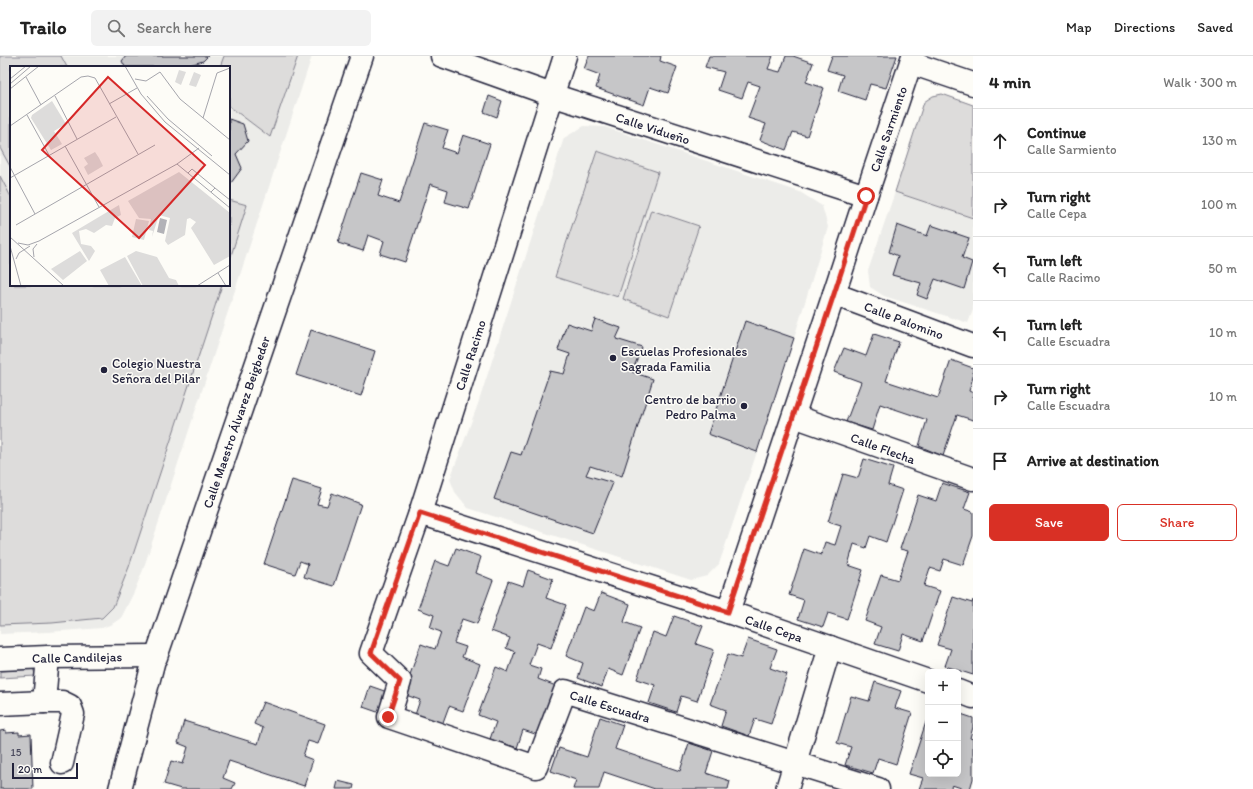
<!DOCTYPE html>
<html lang="en">
<head>
<meta charset="utf-8">
<style>
  :root { --surface:#fff; --page:#f2f2f2; --text:#222; --muted:#767676; --line:#e0e0e0; --accent:#d93025 }
  body { margin:0; font-family:Itim,sans-serif; background:var(--page); color:var(--text) }
  .controls { position:absolute; right:12px; bottom:12px; display:grid; overflow:hidden; border-radius:6px; box-shadow:0 4px 16px #0002 }
  .controls button { width:36px; height:36px; display:grid; place-items:center; padding:0; border:0; border-bottom:1px solid var(--line); background:var(--surface); color:var(--text); font:20px sans-serif }
  .scale { position:absolute; left:12px; bottom:10px; width:66px; box-sizing:border-box; padding-left:4px; border:2px solid #22223b; border-top:0; font-size:11px; line-height:14px; white-space:nowrap; color:#22223b; -webkit-text-stroke:3px #fdfcf7; paint-order:stroke }
  .stop { position:absolute; width:12px; height:12px; margin:-9px; border:3px solid #d93025; border-radius:50%; background:#fff }
  .stop.end { background:#d93025; border-color:#fff; box-shadow:0 1px 4px #0008 }
  .list { margin:0; padding:0; list-style:none }
  h2 { display:flex; justify-content:space-between; align-items:center; height:52px; margin:0; padding:0 16px; font-size:17px }
  h2 small { font-size:13px; font-weight:400; color:var(--muted) }
  .list li { display:grid; grid-template-columns:26px 1fr auto; gap:12px; align-items:center; box-sizing:border-box; height:64px; padding:0 16px; border-top:1px solid var(--line) }
  .list b { display:block; font-size:15px; white-space:nowrap }
  .list p { margin:0; font-size:13px; white-space:nowrap; color:var(--muted) }
  .list em { font-size:13px; font-style:normal; color:var(--muted) }
  .actions { display:flex; gap:8px; padding:12px 16px }
  .actions a { flex:1; padding:9px 0; border:1px solid var(--accent); border-radius:6px; text-align:center; font-size:14px; color:var(--accent) }
  .actions .main { background:var(--accent); color:#fff }
  .icon { flex:none; width:22px; height:22px; fill:none; stroke:currentColor; stroke-width:2; stroke-linecap:round; stroke-linejoin:round }
  .map { position:relative; flex:none; width:973px; height:733px; overflow:hidden }
  header { display:flex; align-items:center; gap:24px; box-sizing:border-box; height:56px; padding:0 20px; background:var(--surface); border-bottom:1px solid var(--line) }
  header strong { font-size:19px }
  nav { display:flex; gap:22px; margin-inline-start:auto; font-size:14px }
  .search { width:280px; height:36px; background:var(--page); display:flex; align-items:center; gap:10px; box-sizing:border-box; padding:0 14px; border-radius:6px; color:var(--muted); font-size:15px }
  main { display:flex }
  aside { flex:1; background:var(--surface) }
  .map>svg:first-child { display:block }
  .built { fill:#ecece9; fill-rule:evenodd }
  .green { fill:#dddcdb; stroke:#807f8b }
  .building { fill:#c6c6c8; stroke:#22223b }
  .lines { fill:none; stroke-linecap:round; stroke-linejoin:round }
  .minor-casing { stroke:#22223b; stroke-width:25 }
  .minor { stroke:#fdfcf7; stroke-width:22 }
  .route { stroke:#d93025; stroke-width:5 }
  .poi-dot { fill:#22223b; stroke:#fdfcf7; stroke-width:1.5 }
  .labels { text-anchor:middle; stroke-width:3; stroke-linejoin:round; paint-order:stroke }
  .number-label { font-size:11px; fill:#4b4b5e }
  .street-label { font-size:13px; fill:#22223b; stroke:#fdfcf7 }
  .poi-label { font-size:13px; fill:#22223b; stroke:#fdfcf7; text-anchor:start }
  .inset-road { fill:none; stroke:#a5a5ac; stroke-width:1 }
  .view { fill:#d62828; fill-opacity:0.15; stroke:#d62828; stroke-width:2 }
  .inset-edge { fill:none; stroke:#22223b; stroke-width:2 }
</style>
</head>
<body>
<header>
<strong>Trailo</strong>
<div class="search"><svg class="icon" aria-label="search" viewBox="0 0 24 24"><circle cx="10" cy="10" r="6"/><path d="M15 15l6 6"/></svg>Search here</div>
<nav><a>Map</a><a>Directions</a><a>Saved</a></nav>
</header>
<main>
<div class="map">
<svg width="973" height="733" viewBox="0 0 973 733">
  <rect width="100%" height="100%" fill="#fdfcf7"/>
  <filter id="ink" filterUnits="userSpaceOnUse"><feTurbulence type="fractalNoise" baseFrequency=".025" numOctaves="2"/><feDisplacementMap in="SourceGraphic" scale="8" xChannelSelector="R" yChannelSelector="G"/><feConvolveMatrix kernelMatrix="1 2 1 2 8 2 1 2 1" color-interpolation-filters="sRGB"/></filter>
  <g filter="url(#ink)">
    <g class="built">
      <path d="M 0,0 L 312,0 L 143,514 L 134,536 L 121,562 L 112,568 L 102,572 L 48,576 L 0,578 ZM 11,11 L 229,11 L 229,229 L 11,229 Z"/>
      <path d="M 584,70 L 605,71 L 800,136 L 822,150 L 828,171 L 794,282 L 745,265 L 708,377 L 757,396 L 719,508 L 707,520 L 691,524 L 468,452 L 455,436 L 450,423 L 478,348 L 564,82 Z"/>
      <path d="M 895,136 L 973,162 L 973,254 L 968,267 L 884,240 L 870,231 L 868,215 Z"/>
    </g>
    <g class="green">
      <path d="M 0,0 L 61,0 L 67,11 L 11,11 L 11,112 L 0,92 Z"/>
      <path d="M 224,0 L 298,0 L 270,81 L 229,50 L 229,11 L 220,11 Z"/>
      <path d="M 942,38 L 973,49 L 973,162 L 895,136 L 924,46 L 933,40 Z"/>
      <path d="M 597,95 L 658,116 L 618,241 L 555,221 Z"/>
      <path d="M 0,120 L 11,141 L 11,229 L 222,229 L 129,511 L 113,551 L 102,562 L 52,567 L 0,569 Z"/>
      <path d="M 229,144 L 247,149 L 229,206 Z"/>
      <path d="M 651,154 L 699,170 L 669,260 L 623,243 Z"/>
      <path d="M 33,613 L 36,620 L 0,622 L 0,615 Z"/>
    </g>
    <g class="building">
      <path d="M 126,0 L 208,0 L 203,5 L 189,9 L 187,11 L 125,11 L 122,5 Z"/>
      <path d="M 589,0 L 661,0 L 660,5 L 677,11 L 668,37 L 650,31 L 644,49 L 596,32 L 600,19 L 584,13 Z"/>
      <path d="M 709,0 L 773,0 L 768,13 L 780,16 L 786,0 L 793,0 L 813,7 L 806,26 L 824,32 L 807,80 L 793,76 L 786,94 L 760,84 L 766,68 L 748,62 L 760,30 L 748,26 L 742,42 L 718,34 L 724,16 L 705,11 Z"/>
      <path d="M 832,0 L 897,0 L 886,32 L 870,28 L 865,44 L 838,35 L 843,19 L 827,14 Z"/>
      <path d="M 489,40 L 502,45 L 497,61 L 484,56 Z"/>
      <path d="M 229,63 L 243,68 L 248,85 L 236,98 L 242,112 L 231,127 L 229,126 Z"/>
      <path d="M 425,67 L 448,74 L 442,92 L 457,97 L 463,79 L 490,88 L 469,153 L 445,146 L 448,134 L 430,128 L 405,206 L 380,198 L 384,185 L 368,179 L 363,195 L 338,187 L 361,117 L 383,124 L 378,140 L 399,147 Z"/>
      <path d="M 897,169 L 927,180 L 931,169 L 969,182 L 962,202 L 972,206 L 964,233 L 935,223 L 927,243 L 917,239 L 921,227 L 892,219 L 898,200 L 889,196 Z"/>
      <path d="M 595,263 L 621,272 L 616,283 L 642,291 L 632,316 L 653,323 L 622,420 L 590,410 L 586,419 L 613,427 L 593,477 L 494,443 L 511,396 L 521,399 L 550,315 L 564,318 L 570,298 L 558,294 L 567,267 L 591,275 Z"/>
      <path d="M 745,265 L 794,282 L 757,396 L 708,378 Z"/>
      <path d="M 311,274 L 375,295 L 361,340 L 296,319 Z"/>
      <path d="M 874,278 L 899,286 L 886,325 L 938,342 L 951,304 L 973,312 L 973,321 L 969,335 L 973,337 L 973,364 L 957,359 L 943,400 L 919,390 L 927,364 L 880,348 L 872,374 L 846,366 L 861,326 L 834,316 L 844,292 L 866,300 Z"/>
      <path d="M 864,403 L 893,412 L 888,429 L 903,434 L 886,486 L 870,480 L 866,492 L 854,488 L 848,509 L 863,514 L 847,563 L 828,557 L 823,571 L 798,563 L 804,544 L 789,539 L 804,493 L 821,499 L 825,486 L 835,489 L 841,470 L 828,466 L 843,418 L 858,422 Z"/>
      <path d="M 292,424 L 322,433 L 317,448 L 327,450 L 332,437 L 361,448 L 334,530 L 304,521 L 308,508 L 300,505 L 295,518 L 264,508 Z"/>
      <path d="M 942,427 L 970,436 L 964,453 L 973,456 L 973,480 L 963,509 L 944,503 L 940,515 L 930,512 L 924,530 L 940,535 L 923,585 L 903,578 L 898,595 L 875,588 L 881,571 L 865,565 L 881,519 L 898,524 L 908,495 L 900,493 L 918,439 L 936,445 Z"/>
      <path d="M 456,492 L 481,501 L 476,517 L 493,524 L 477,568 L 462,563 L 454,587 L 466,591 L 462,601 L 480,608 L 463,655 L 449,650 L 442,669 L 415,659 L 420,644 L 403,638 L 421,588 L 435,593 L 441,576 L 430,572 L 434,559 L 418,553 L 435,505 L 449,510 Z"/>
      <path d="M 528,514 L 553,523 L 546,542 L 566,549 L 551,592 L 537,587 L 529,609 L 541,613 L 538,623 L 556,630 L 538,679 L 523,674 L 517,692 L 490,683 L 496,666 L 478,659 L 496,611 L 508,616 L 515,596 L 506,592 L 510,582 L 491,575 L 508,525 L 523,530 Z"/>
      <path d="M 601,537 L 630,548 L 624,566 L 640,572 L 623,619 L 608,613 L 602,631 L 578,622 L 583,607 L 566,600 L 584,551 L 594,555 Z"/>
      <path d="M 953,541 L 972,547 L 973,544 L 973,619 L 945,610 L 951,593 L 937,589 Z"/>
      <path d="M 674,560 L 703,570 L 696,588 L 714,594 L 697,645 L 681,640 L 676,656 L 649,647 L 655,629 L 637,623 L 653,576 L 666,581 Z"/>
      <path d="M 748,583 L 777,593 L 770,612 L 787,618 L 771,668 L 755,663 L 749,680 L 721,670 L 726,654 L 710,648 L 728,598 L 741,602 Z"/>
      <path d="M 875,626 L 901,635 L 895,652 L 912,657 L 896,708 L 878,702 L 873,717 L 845,709 L 851,691 L 837,687 L 851,640 L 869,645 Z"/>
      <path d="M 370,630 L 390,637 L 383,658 L 363,651 Z"/>
      <path d="M 263,646 L 325,668 L 318,688 L 308,685 L 303,700 L 313,704 L 304,730 L 229,705 L 223,722 L 235,727 L 232,733 L 181,733 L 164,728 L 171,705 L 183,708 L 188,691 L 178,687 L 184,665 L 258,688 L 263,672 L 254,668 Z"/>
      <path d="M 958,657 L 973,662 L 973,671 L 970,682 L 973,683 L 973,723 L 970,733 L 964,733 L 952,729 L 950,733 L 919,733 L 923,722 L 909,718 L 926,666 L 928,667 L 928,718 L 958,718 Z"/>
      <path d="M 600,661 L 623,669 L 615,693 L 680,715 L 689,687 L 713,695 L 706,717 L 730,725 L 728,733 L 655,733 L 604,716 L 599,733 L 573,733 L 576,724 L 551,715 L 559,692 L 587,701 Z"/>
      <path d="M 6,674 L 6,677 L 19,676 L 19,679 L 31,678 L 33,733 L 0,733 L 0,675 Z"/>
      <path d="M 338,725 L 354,729 L 353,733 L 336,733 Z"/>
    </g>
    <g class="lines">
      <g class="minor-casing">
        <g id="minor">
          <path d="M 442,0 L 552,39 L 866,140"/>
          <path d="M 565,0 L 420,457 L 371,597 L 400,625 L 389,661 L 536,711 L 565,635 L 878,733"/>
          <path d="M 911,7 L 973,28"/>
          <path d="M 834,238 L 973,290"/>
          <path d="M 794,360 L 973,423"/>
          <path d="M 420,457 L 728,556 L 928,625"/>
          <path d="M 728,556 L 834,238 L 866,140 L 913,0"/>
          <path d="M 0,603 L 48,601 L 155,600"/>
          <path d="M 958,635 L 973,641"/>
          <path d="M 44,646 L 62,646 L 70,650 L 73,658 L 62,707"/>
          <path d="M 0,648 L 44,646 L 48,601"/>
          <path d="M 120,733 L 155,600 L 156,601 L 362,0"/>
          <path d="M 787,733 L 830,591"/>
        </g>
      </g>
      <use href="#minor" class="minor"/>
    </g>
  </g>
  <g class="lines" filter="url(#ink)">
    <path class="route" d="M 388,661 L 400,625 L 371,597 L 420,457 L 728,556 L 834,238 L 866,140"/>
  </g>
  <g class="poi-dot">
    <circle cx="613" cy="302" r="4"/>
    <circle cx="104" cy="314" r="4"/>
    <circle cx="744" cy="350" r="4"/>
  </g>
  <g class="labels">
    <g class="number-label">
      <text x="16" y="700">15</text>
    </g>
    <g class="street-label">
      <text transform="translate(653 72) rotate(18)" y="5">Calle Vidueño</text>
      <text transform="translate(888 73) rotate(-71)" y="5">Calle Sarmiento</text>
      <text transform="translate(904 264) rotate(21)" y="5">Calle Palomino</text>
      <text transform="translate(470 299) rotate(-72)" y="5">Calle Racimo</text>
      <text transform="translate(236 366) rotate(-71)" y="5">Calle Maestro Álvarez Beigbeder</text>
      <text transform="translate(883 392) rotate(20)" y="5">Calle Flecha</text>
      <text transform="translate(774 572) rotate(19)" y="5">Calle Cepa</text>
      <text transform="translate(77 601) rotate(-1)" y="5">Calle Candilejas</text>
      <text transform="translate(610 650) rotate(17)" y="5">Calle Escuadra</text>
    </g>
    <g class="poi-label">
      <text x="621" y="300">Escuelas Profesionales<tspan x="621" dy="15">Sagrada Familia</tspan></text>
      <text x="112" y="312">Colegio Nuestra<tspan x="112" dy="15">Señora del Pilar</tspan></text>
      <text x="736" y="348" text-anchor="end">Centro de barrio<tspan x="736" dy="15">Pedro Palma</tspan></text>
    </g>
  </g>
  <g transform="translate(10 10)">
    <rect width="220" height="220" fill="#fdfcf7"/>
    <path d="M 169,4 L 176,6 L 171,19 L 165,16 ZM 184,6 L 191,9 L 186,21 L 179,19 ZM 42,35 L 56,58 L 44,65 L 52,78 L 41,84 L 21,52 L 22,49 ZM 85,86 L 89,92 L 78,98 L 89,92 L 93,100 L 78,109 L 74,101 L 78,98 L 74,92 ZM 169,106 L 220,147 L 220,190 L 204,199 L 181,162 L 186,156 L 180,152 L 177,153 L 175,169 L 158,179 L 155,175 L 160,152 L 149,149 L 142,171 L 143,165 L 139,164 L 141,153 L 129,152 L 118,135 ZM 109,139 L 111,149 L 105,152 L 102,160 L 96,159 L 84,167 L 76,163 L 69,165 L 71,178 L 81,180 L 85,185 L 79,195 L 62,167 ZM 126,153 L 139,155 L 134,174 L 122,171 ZM 70,185 L 77,195 L 53,214 L 41,203 ZM 126,185 L 147,191 L 159,212 L 166,214 L 169,220 L 133,220 L 117,190 ZM 115,191 L 132,220 L 99,220 L 90,204 Z" fill="#dddcdb"/>
    <path d="M 150,152 L 157,154 L 154,168 L 147,166 Z" fill="#b2b2b7"/>
    <path class="inset-road" d="M 115,0 L 131,28 L 155,56 L 220,109M 150,6 L 170,33 L 220,74M 16,11 L 31,39M 0,13 L 16,0M 125,13 L 136,15 L 150,6M 0,18 L 21,0M 0,23 L 29,0M 45,30 L 67,73M 137,30 L 158,53 L 202,90M 99,38 L 127,22M 17,49 L 39,89M 193,52 L 207,7 L 220,2M 0,60 L 71,11 L 78,10 L 85,12 L 128,88M 55,80 L 89,141M 167,98 L 220,142M 0,101 L 25,148M 178,107 L 182,103 L 205,122 L 201,126M 0,112 L 106,51M 205,122 L 220,134M 6,159 L 145,79M 0,171 L 54,220M 8,177 L 18,179 L 29,175 L 167,98 L 189,82M 0,180 L 11,220M 24,191 L 23,183 L 27,178M 6,193 L 9,187 L 20,180M 208,207 L 216,220M 187,220 L 220,199"/>
    <path class="view" d="M 98,11 L 195,99 L 129,172 L 32,84 Z"/>
    <rect width="220" height="220" class="inset-edge"/>
  </g>
</svg>
<div class="controls">
<button>+</button>
<button>−</button>
<button><svg class="icon" aria-label="locate" viewBox="0 0 24 24"><circle cx="12" cy="12" r="6"/><path d="M12 2v4M12 18v4M2 12h4M18 12h4"/></svg></button>
</div>
<div class="scale">20 m</div>
<div class="stop" style="left:866px;top:140px"></div>
<div class="stop end" style="left:388px;top:661px"></div>
</div>
<aside>
<h2>4 min<small>Walk · 300 m</small></h2>
<ul class="list">
<li><svg class="icon" aria-label="ahead" viewBox="0 0 24 24"><path d="M12 20V5M6 11l6-6 6 6"/></svg><div><b>Continue</b><p>Calle Sarmiento</p></div><em>130 m</em></li>
<li><svg class="icon" aria-label="right" viewBox="0 0 24 24"><path d="M7 20v-9h11M14 6l5 5-5 5"/></svg><div><b>Turn right</b><p>Calle Cepa</p></div><em>100 m</em></li>
<li><svg class="icon" aria-label="left" viewBox="0 0 24 24"><path d="M17 20v-9H6M10 6l-5 5 5 5"/></svg><div><b>Turn left</b><p>Calle Racimo</p></div><em>50 m</em></li>
<li><svg class="icon" aria-label="left" viewBox="0 0 24 24"><path d="M17 20v-9H6M10 6l-5 5 5 5"/></svg><div><b>Turn left</b><p>Calle Escuadra</p></div><em>10 m</em></li>
<li><svg class="icon" aria-label="right" viewBox="0 0 24 24"><path d="M7 20v-9h11M14 6l5 5-5 5"/></svg><div><b>Turn right</b><p>Calle Escuadra</p></div><em>10 m</em></li>
<li><svg class="icon" aria-label="arrive" viewBox="0 0 24 24"><path d="M6 21V4h12l-3 4 3 4H6"/></svg><div><b>Arrive at destination</b></div></li>
</ul>
<div class="actions"><a class="main">Save</a><a>Share</a></div>
</aside>
</main>
</body>
</html>
